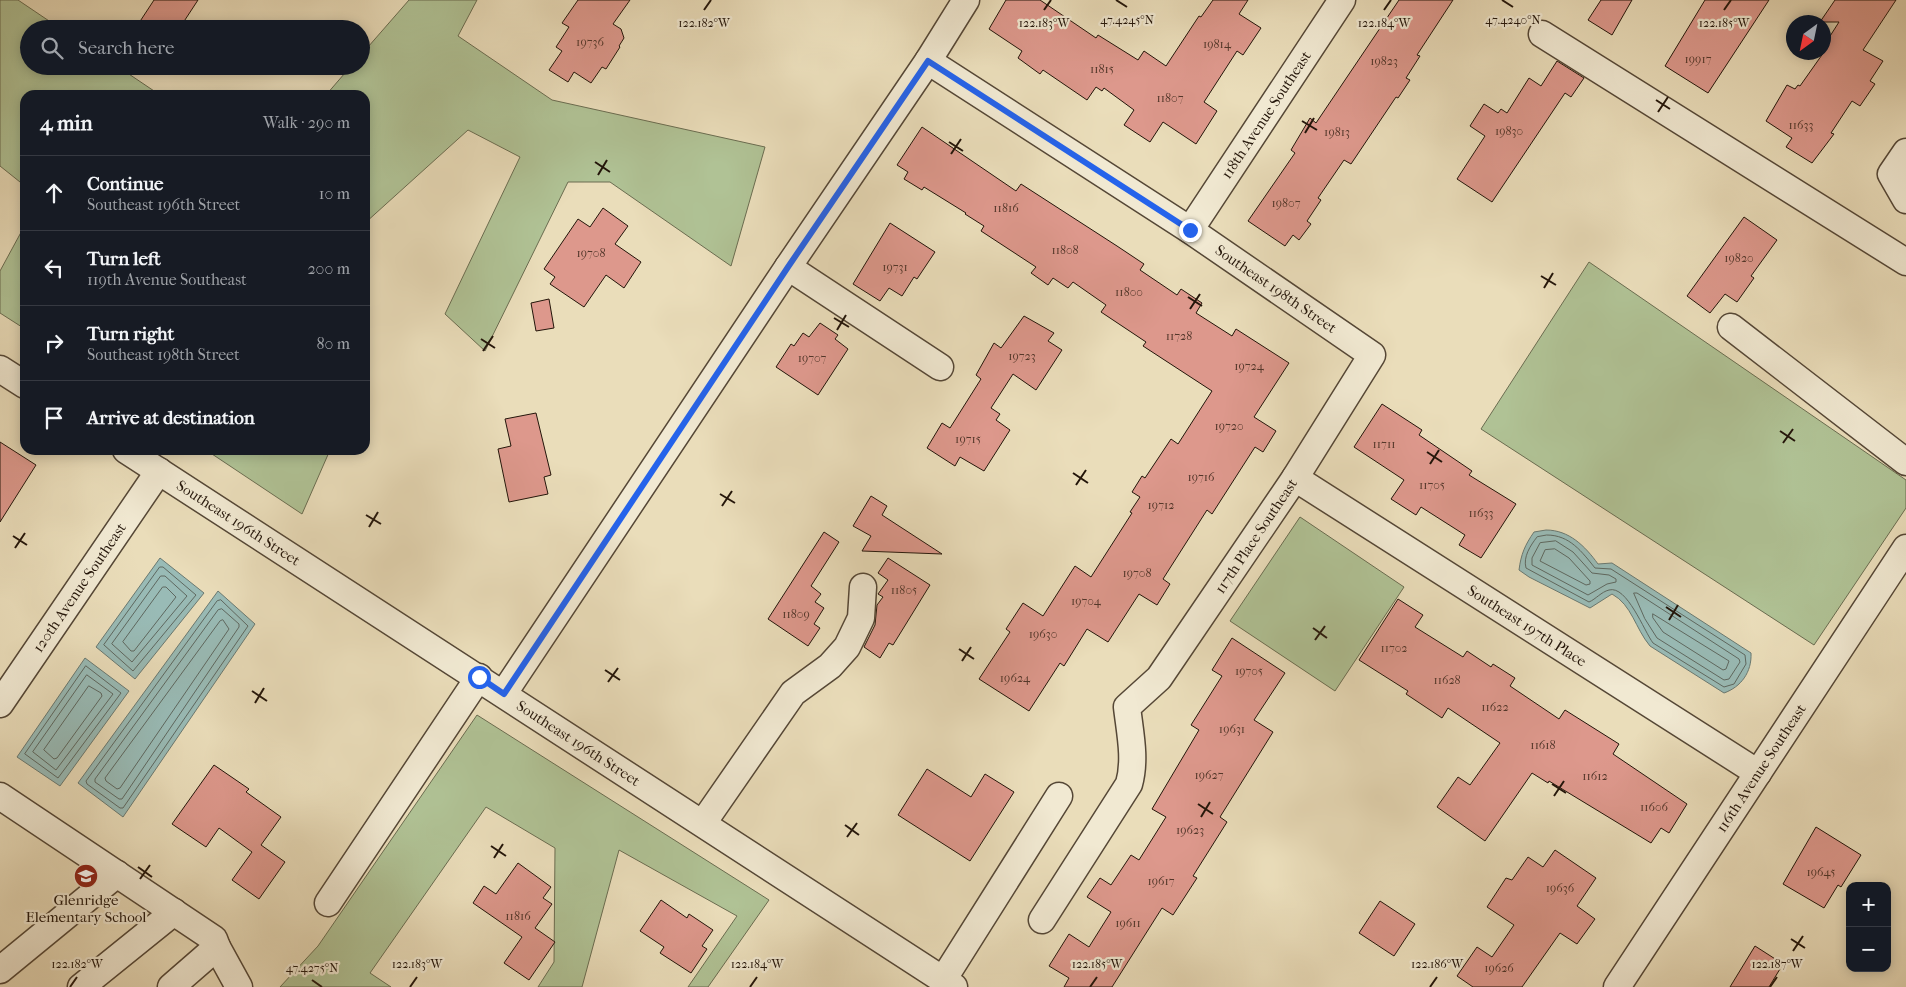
<!DOCTYPE html>
<html lang="en">
<head>
<meta charset="utf-8">
<style>
  :root { --surface:#171b24; --page:#20242c; --text:#f1f3f6; --muted:#9ea1a6; --line:#363941 }
  body { margin:0; font-family:"IM FELL French Canon",serif; background:var(--page); color:var(--text) }
  .controls { position:absolute; right:15px; bottom:15px; display:grid; overflow:hidden; border-radius:10px; box-shadow:0 2px 12px #0003 }
  .controls button { width:45px; height:45px; display:grid; place-items:center; padding:0; border:0; border-bottom:1px solid var(--line); background:var(--surface); color:var(--text); font:25px sans-serif }
  .compass { position:absolute; left:1786px; top:15px; width:45px; height:45px; border-radius:50%; background:var(--surface); box-shadow:0 2px 12px #0003; rotate:213deg }
  .stop { position:absolute; width:15px; height:15px; margin:-11px; border:4px solid #2563eb; border-radius:50%; background:#fff }
  .stop.end { background:#2563eb; border-color:#fff; box-shadow:0 1px 5px #0008 }
  .list { margin:0; padding:0; list-style:none }
  h2 { display:flex; justify-content:space-between; align-items:center; height:65px; margin:0; padding:0 20px; font-size:21px }
  h2 small { font-size:16px; font-weight:400; color:var(--muted) }
  .list li { display:grid; grid-template-columns:32px 1fr auto; gap:15px; align-items:center; box-sizing:border-box; height:75px; padding:0 20px; border-top:1px solid var(--line) }
  .list b { display:block; font-size:19px; white-space:nowrap }
  .list p { margin:0; font-size:16px; white-space:nowrap; color:var(--muted) }
  .list em { font-size:16px; font-style:normal; color:var(--muted) }
  .icon { flex:none; width:28px; height:28px; fill:none; stroke:currentColor; stroke-width:2; stroke-linecap:round; stroke-linejoin:round }
  .map { position:relative; flex:none; width:1906px; height:987px; overflow:hidden }
  .search { position:absolute; background:var(--surface); box-shadow:0 2px 12px #0003; left:20px; top:20px; width:350px; height:55px; display:flex; align-items:center; gap:12px; box-sizing:border-box; padding:0 18px; border-radius:28px; color:var(--muted); font-size:19px }
  .panel { position:absolute; background:var(--surface); box-shadow:0 2px 12px #0003; left:20px; top:90px; width:350px; height:365px; border-radius:15px }
  .map>svg:first-child { display:block }
  .green { fill:#b0c295; stroke:#6a6c50 }
  .water { fill:#99bbb6; stroke:#6a7971 }
  .lines { fill:none; stroke-linecap:round; stroke-linejoin:round }
  .shore { stroke:#5e6860; stroke-width:1 }
  .building { fill:#dd988c; stroke:#23150a }
  .minor-casing { stroke:#554736; stroke-width:29 }
  .minor { stroke:#f1e9d2; stroke-width:26 }
  .route { stroke:#2563eb; stroke-width:6 }
  .ticks { fill:none; stroke:#23150a; stroke-width:2 }
  .labels { text-anchor:middle; stroke-width:4.5; stroke-linejoin:round; paint-order:stroke }
  .number-label { font-size:12px; fill:#52362a }
  .street-label { font-size:15px; fill:#23150a; stroke:#f1e9d2 }
  .poi-label { font-size:15px; fill:#23150a; stroke:#f1e9d2 }
  .ticks-label { font-size:12px; text-anchor:middle; fill:#23150a; stroke:#f1e9d2; stroke-width:4.5; stroke-linejoin:round; paint-order:stroke }
</style>
</head>
<body>
<div class="map">
<svg width="1906" height="987" viewBox="0 0 1906 987">
  <rect width="100%" height="100%" fill="#eaddba"/>
  <filter id="stains"><feTurbulence type="fractalNoise" baseFrequency=".004" numOctaves="4"/><feColorMatrix values="0 0 0 0 .2 0 0 0 0 .09 0 0 0 0 .02 0 0 0 .5 -.17"/></filter>
  <radialGradient id="worn" r=".72"><stop offset=".6" stop-color="#630" stop-opacity="0"/><stop offset="1" stop-color="#630" stop-opacity=".3"/></radialGradient>
  <g class="green">
    <path d="M 0,0 L 18,0 L 61,29 L 29,29 L 29,66 L 117,66 L 160,95 L 25,95 L 25,186 L 0,166 Z"/>
    <path d="M 409,0 L 477,0 L 458,36 L 552,100 L 765,147 L 731,266 L 610,182 L 568,182 L 485,351 L 445,314 L 520,157 L 468,130 L 365,223 L 365,95 L 326,95 L 351,66 L 361,66 L 361,55 Z"/>
    <path d="M 25,225 L 25,329 L 0,313 L 0,271 Z"/>
    <path d="M 1589,262 L 1906,480 L 1906,508 L 1814,645 L 1481,429 Z"/>
    <path d="M 206,450 L 330,450 L 302,514 Z"/>
    <path d="M 1300,517 L 1404,587 L 1335,691 L 1230,621 Z"/>
    <path d="M 477,715 L 769,900 L 708,987 L 688,987 L 737,916 L 619,850 L 582,987 L 538,987 L 554,962 L 555,848 L 486,807 L 370,973 L 391,987 L 280,987 L 318,946 Z"/>
  </g>
  <g class="water">
    <path d="M 1546,530 C 1569,530 1585,546 1598,564 L 1612,563 L 1751,653 C 1752,672 1741,687 1724,693 L 1650,646 C 1635,628 1632,605 1612,594 L 1590,608 L 1529,577 L 1519,570 C 1521,554 1525,545 1534,532 Z"/>
    <path d="M 160,558 L 204,593 L 135,679 L 96,647 Z"/>
    <path d="M 218,591 L 255,624 L 123,817 L 78,783 Z"/>
    <path d="M 85,658 L 129,691 L 60,786 L 17,757 Z"/>
  </g>
  <g class="lines">
    <g class="shore">
      <path d="M 1547,535 C 1570,535 1582,552 1595,568 L 1611,569 L 1745,655 L 1746,664 L 1734,684 L 1724,687 L 1653,643 C 1644,631 1627,585 1609,590 C 1601,592 1596,599 1589,602 L 1526,568 C 1523,557 1530,546 1537,537 Z"/>
      <path d="M 1556,541 L 1573,552 L 1592,573 L 1609,575 L 1616,579 L 1616,582 L 1607,584 L 1588,595 L 1532,565 L 1532,558 L 1540,543 Z"/>
      <path d="M 1555,549 L 1569,558 L 1590,581 L 1590,584 L 1586,585 L 1540,561 L 1545,550 Z"/>
      <path d="M 160,567 L 163,567 L 196,595 L 133,671 L 104,645 Z"/>
      <path d="M 161,576 L 165,576 L 187,596 L 132,662 L 112,644 Z"/>
      <path d="M 163,587 L 166,587 L 176,597 L 134,651 L 131,651 L 123,642 Z"/>
      <path d="M 1634,593 L 1637,593 L 1739,659 L 1740,662 L 1729,679 L 1724,680 L 1657,638 L 1645,619 Z"/>
      <path d="M 221,600 L 248,626 L 123,808 L 120,808 L 87,784 L 86,781 L 217,601 Z"/>
      <path d="M 222,609 L 239,624 L 239,627 L 122,799 L 119,799 L 95,782 L 95,779 L 218,610 Z"/>
      <path d="M 1653,614 L 1729,661 L 1726,669 L 1723,670 L 1663,632 L 1653,618 Z"/>
      <path d="M 223,620 L 229,629 L 120,788 L 117,789 L 106,781 L 105,778 L 220,621 Z"/>
      <path d="M 86,666 L 121,693 L 58,778 L 25,754 Z"/>
      <path d="M 87,675 L 113,694 L 56,770 L 33,752 Z"/>
      <path d="M 89,686 L 101,693 L 102,696 L 57,758 L 54,759 L 44,750 Z"/>
    </g>
  </g>
  <g class="building">
    <path d="M 154,0 L 198,0 L 179,29 L 135,29 Z"/>
    <path d="M 578,0 L 630,0 L 613,24 L 621,29 L 624,38 L 619,46 L 620,47 L 606,69 L 602,67 L 591,83 L 574,72 L 568,82 L 549,70 L 562,51 L 556,47 L 569,27 L 562,23 Z"/>
    <path d="M 1006,0 L 1040,0 L 1096,38 L 1098,35 L 1138,60 L 1144,51 L 1166,66 L 1199,16 L 1201,17 L 1213,0 L 1248,0 L 1239,14 L 1261,28 L 1243,55 L 1237,51 L 1204,102 L 1217,111 L 1196,144 L 1163,122 L 1150,142 L 1124,125 L 1134,110 L 1104,88 L 1102,91 L 1096,87 L 1087,100 L 1043,70 L 1040,74 L 1018,58 L 1022,51 L 989,29 Z"/>
    <path d="M 1399,0 L 1453,0 L 1417,55 L 1420,56 L 1406,78 L 1410,80 L 1398,98 L 1396,97 L 1351,164 L 1344,160 L 1318,198 L 1321,200 L 1307,221 L 1311,224 L 1299,240 L 1293,235 L 1285,246 L 1248,221 L 1295,153 L 1291,150 L 1310,118 L 1316,123 Z"/>
    <path d="M 1601,0 L 1632,0 L 1612,35 L 1588,20 Z"/>
    <path d="M 1705,0 L 1769,0 L 1708,93 L 1665,66 Z"/>
    <path d="M 1835,0 L 1896,0 L 1863,50 L 1883,61 L 1870,81 L 1875,84 L 1860,106 L 1852,101 L 1831,133 L 1834,134 L 1812,163 L 1786,147 L 1792,138 L 1766,121 L 1787,85 L 1795,89 L 1798,85 L 1800,86 L 1824,52 L 1827,45 L 1825,44 L 1839,22 L 1820,22 Z"/>
    <path d="M 1557,61 L 1584,78 L 1571,97 L 1565,93 L 1492,202 L 1457,179 L 1485,136 L 1470,126 L 1484,104 L 1498,113 L 1501,109 L 1507,113 L 1529,78 L 1541,86 Z"/>
    <path d="M 922,127 L 1016,191 L 1021,184 L 1117,246 L 1144,264 L 1140,270 L 1177,295 L 1181,289 L 1202,303 L 1196,313 L 1232,336 L 1236,329 L 1289,363 L 1254,417 L 1276,431 L 1263,452 L 1255,447 L 1212,514 L 1207,510 L 1163,579 L 1170,584 L 1157,605 L 1139,594 L 1108,642 L 1087,629 L 1064,666 L 1060,663 L 1029,711 L 979,679 L 1010,632 L 1006,629 L 1023,603 L 1043,616 L 1075,566 L 1091,577 L 1132,513 L 1130,512 L 1140,497 L 1132,492 L 1142,476 L 1145,478 L 1171,439 L 1178,444 L 1212,391 L 1143,346 L 1146,342 L 1101,312 L 1106,305 L 1073,282 L 1068,288 L 1053,278 L 1048,285 L 1031,273 L 1036,267 L 981,231 L 984,226 L 965,214 L 966,213 L 924,187 L 922,190 L 904,179 L 908,172 L 897,165 Z"/>
    <path d="M 603,208 L 628,226 L 615,244 L 641,262 L 624,288 L 606,275 L 584,307 L 550,284 L 555,277 L 544,269 L 578,219 L 590,227 Z"/>
    <path d="M 1744,217 L 1777,240 L 1751,276 L 1754,278 L 1737,302 L 1725,294 L 1710,313 L 1687,296 Z"/>
    <path d="M 890,223 L 935,252 L 917,279 L 914,277 L 902,296 L 889,288 L 880,301 L 853,284 Z"/>
    <path d="M 549,299 L 554,328 L 536,331 L 531,303 Z"/>
    <path d="M 1024,316 L 1054,333 L 1048,341 L 1062,350 L 1036,390 L 1013,374 L 991,408 L 1000,414 L 996,420 L 1010,430 L 984,471 L 960,457 L 955,466 L 927,448 L 942,423 L 950,428 L 981,379 L 976,375 L 994,343 L 1001,348 Z"/>
    <path d="M 820,323 L 838,335 L 835,339 L 848,349 L 818,395 L 776,367 L 791,344 L 794,346 L 803,333 L 809,337 Z"/>
    <path d="M 1382,404 L 1422,430 L 1419,435 L 1472,471 L 1469,475 L 1516,504 L 1481,558 L 1459,545 L 1465,535 L 1421,507 L 1416,515 L 1391,499 L 1404,480 L 1354,447 Z"/>
    <path d="M 536,413 L 551,475 L 544,477 L 548,494 L 509,502 L 498,449 L 511,446 L 505,419 Z"/>
    <path d="M 0,442 L 36,465 L 0,522 Z"/>
    <path d="M 871,496 L 887,506 L 882,515 L 942,554 L 862,551 L 871,536 L 853,526 Z"/>
    <path d="M 824,532 L 839,542 L 811,586 L 821,594 L 815,602 L 824,608 L 814,624 L 820,628 L 808,646 L 768,619 Z"/>
    <path d="M 888,558 L 930,585 L 893,645 L 889,643 L 880,658 L 864,647 L 875,625 L 877,605 L 883,597 L 878,594 L 888,580 L 878,573 Z"/>
    <path d="M 1398,599 L 1423,615 L 1415,627 L 1463,657 L 1467,651 L 1491,667 L 1493,664 L 1515,678 L 1510,686 L 1559,719 L 1565,710 L 1619,744 L 1613,754 L 1687,804 L 1669,833 L 1661,828 L 1651,843 L 1549,781 L 1548,783 L 1532,773 L 1485,841 L 1437,807 L 1458,777 L 1470,785 L 1500,743 L 1448,708 L 1442,718 L 1406,694 L 1408,691 L 1359,660 Z"/>
    <path d="M 1232,638 L 1285,673 L 1254,720 L 1273,732 L 1220,817 L 1227,822 L 1193,876 L 1197,878 L 1173,915 L 1162,908 L 1112,987 L 1064,987 L 1069,978 L 1049,966 L 1069,934 L 1089,947 L 1111,912 L 1087,897 L 1100,878 L 1111,885 L 1131,855 L 1139,860 L 1166,817 L 1152,809 L 1199,730 L 1191,725 L 1222,676 L 1212,670 Z"/>
    <path d="M 214,765 L 249,789 L 246,792 L 281,817 L 261,845 L 285,862 L 259,899 L 232,880 L 252,852 L 219,828 L 206,847 L 172,824 Z"/>
    <path d="M 927,769 L 971,797 L 985,774 L 1014,792 L 970,861 L 898,815 Z"/>
    <path d="M 1816,827 L 1861,855 L 1841,887 L 1838,885 L 1824,908 L 1783,884 Z"/>
    <path d="M 1555,850 L 1596,878 L 1577,906 L 1595,919 L 1577,944 L 1560,933 L 1522,987 L 1473,987 L 1457,976 L 1477,947 L 1492,957 L 1514,925 L 1487,907 L 1506,878 L 1512,880 L 1528,857 L 1543,867 Z"/>
    <path d="M 518,863 L 551,887 L 543,898 L 552,904 L 535,928 L 555,942 L 529,980 L 504,963 L 522,937 L 473,903 L 484,886 L 496,894 Z"/>
    <path d="M 661,900 L 687,918 L 689,914 L 713,930 L 702,946 L 707,949 L 691,973 L 660,953 L 664,947 L 640,931 Z"/>
    <path d="M 1380,901 L 1415,924 L 1394,956 L 1359,933 Z"/>
    <path d="M 1755,946 L 1783,964 L 1769,987 L 1730,987 Z"/>
  </g>
  <g class="lines">
    <g class="minor-casing">
      <g id="minor">
        <path d="M 1542,34 L 1906,262"/>
        <path id="s1" d="M 928,61 L 1190,230 L 1372,355 L 1295,478 L 1159,678 L 1127,707 C 1130,733 1136,759 1129,784 L 1042,920"/>
        <path d="M 1906,152 L 1891,174 L 1906,200"/>
        <path id="s2" d="M 1190,230 L 1342,0"/>
        <path d="M 788,267 L 940,367"/>
        <path d="M 1731,327 L 1906,462"/>
        <path d="M 0,369 L 25,385"/>
        <path id="s3" d="M 126,450 L 954,987"/>
        <path id="s4" d="M 1295,478 L 1758,773"/>
        <path d="M 504,693 L 788,267 L 928,61 L 966,0"/>
        <path id="s5" d="M 0,704 L 159,471"/>
        <path d="M 0,796 L 214,939 L 217,947 L 171,987"/>
        <path d="M 703,823 L 793,693 L 830,666 L 847,647 L 861,618 L 863,587"/>
        <path d="M 328,903 L 479,677"/>
        <path d="M 217,947 L 239,987"/>
        <path d="M 0,970 L 117,874"/>
        <path d="M 943,980 L 1059,796"/>
        <path d="M 81,987 L 174,912"/>
        <path id="s6" d="M 1617,987 L 1906,548"/>
      </g>
    </g>
    <use href="#minor" class="minor"/>
  </g>
  <g class="lines">
    <path class="route" d="M 479,677 L 504,694 L 788,267 L 928,61 L 1190,230"/>
  </g>
  <path class="ticks" d="M 1116,0 L 1127,7M 1502,0 L 1513,7M 704,10 L 711,0M 1044,10 L 1051,0M 1384,10 L 1391,0M 1724,10 L 1731,0M 1656,100 L 1670,109M 1658,112 L 1668,97M 1302,121 L 1317,130M 1305,133 L 1314,118M 949,142 L 963,151M 951,154 L 961,139M 595,162 L 610,172M 598,175 L 607,160M 1541,276 L 1556,285M 1544,288 L 1553,273M 1188,297 L 1202,306M 1190,309 L 1200,294M 834,318 L 849,327M 837,330 L 846,315M 481,339 L 495,348M 483,351 L 493,336M 1780,431 L 1795,441M 1783,443 L 1793,429M 1427,452 L 1442,462M 1430,464 L 1439,450M 1073,473 L 1088,483M 1076,485 L 1086,470M 720,494 L 735,503M 722,506 L 732,491M 366,515 L 381,524M 369,527 L 378,512M 13,536 L 27,545M 15,548 L 25,533M 1666,607 L 1681,617M 1669,620 L 1678,605M 1313,628 L 1327,638M 1315,640 L 1325,626M 959,649 L 974,659M 962,661 L 971,647M 605,670 L 620,680M 608,682 L 618,668M 252,691 L 267,701M 255,703 L 264,688M 1552,784 L 1566,793M 1554,796 L 1564,781M 1198,804 L 1213,814M 1201,817 L 1210,802M 845,825 L 859,835M 847,837 L 857,823M 491,846 L 506,856M 494,858 L 503,844M 138,867 L 152,877M 140,879 L 150,865M 1791,939 L 1805,948M 1793,951 L 1803,936M 312,980 L 322,987M 70,987 L 77,977M 410,987 L 417,977M 750,987 L 757,977M 1090,987 L 1097,977M 1430,987 L 1437,977M 1770,987 L 1777,977"/>
  <defs>
    <g id="school-disc" transform="scale(1.25)"><circle r="9.5" fill="#8f2418" stroke="#f1e9d2"/><path d="M0-5L7-2L0 1L-7-2ZM-4 1L0 2.5L4 1V4Q0 6-4 4Z" fill="#fff"/></g>
  </defs>
  <g fill-rule="evenodd">
    <use href="#school-disc" x="86" y="876"/>
  </g>
  <g class="labels">
    <g class="number-label">
      <text x="590" y="46">19736</text>
      <text x="1217" y="48">19814</text>
      <text x="1698" y="63">19917</text>
      <text x="1384" y="65">19823</text>
      <text x="1102" y="73">11815</text>
      <text x="1170" y="102">11807</text>
      <text x="1801" y="129">11633</text>
      <text x="1509" y="135">19830</text>
      <text x="1337" y="136">19813</text>
      <text x="1286" y="207">19807</text>
      <text x="1006" y="212">11816</text>
      <text x="1065" y="254">11808</text>
      <text x="591" y="257">19708</text>
      <text x="1739" y="262">19820</text>
      <text x="895" y="271">19731</text>
      <text x="1129" y="296">11800</text>
      <text x="1179" y="340">11728</text>
      <text x="1022" y="360">19723</text>
      <text x="812" y="362">19707</text>
      <text x="1249" y="370">19724</text>
      <text x="1229" y="430">19720</text>
      <text x="968" y="443">19715</text>
      <text x="1384" y="448">11711</text>
      <text x="1201" y="481">19716</text>
      <text x="1432" y="489">11705</text>
      <text x="1161" y="509">19712</text>
      <text x="1481" y="517">11633</text>
      <text x="1137" y="577">19708</text>
      <text x="904" y="594">11805</text>
      <text x="1086" y="605">19704</text>
      <text x="796" y="618">11809</text>
      <text x="1043" y="638">19630</text>
      <text x="1394" y="652">11702</text>
      <text x="1249" y="675">19705</text>
      <text x="1015" y="682">19624</text>
      <text x="1447" y="684">11628</text>
      <text x="1495" y="711">11622</text>
      <text x="1232" y="733">19631</text>
      <text x="1543" y="749">11618</text>
      <text x="1209" y="779">19627</text>
      <text x="1595" y="780">11612</text>
      <text x="1654" y="811">11606</text>
      <text x="1190" y="834">19623</text>
      <text x="1821" y="876">19645</text>
      <text x="1161" y="885">19617</text>
      <text x="1560" y="892">19636</text>
      <text x="518" y="920">11816</text>
      <text x="1128" y="927">19611</text>
      <text x="1499" y="972">19626</text>
    </g>
    <g class="street-label">
      <text dy="5" stroke="none"><textPath href="#s2" startOffset="138">118th Avenue Southeast</textPath></text>
      <text dy="5" stroke="none"><textPath href="#s1" startOffset="416">Southeast 198th Street</textPath></text>
      <text dy="5" stroke="none"><textPath href="#s3" startOffset="134">Southeast 196th Street</textPath></text>
      <text transform="translate(1256 536) rotate(-56)" y="5">117th Place Southeast</text>
      <text dy="5" stroke="none"><textPath href="#s5" startOffset="141">120th Avenue Southeast</textPath></text>
      <text dy="5" stroke="none"><textPath href="#s4" startOffset="275">Southeast 197th Place</textPath></text>
      <text dy="5" stroke="none"><textPath href="#s3" startOffset="539">Southeast 196th Street</textPath></text>
      <text dy="5" stroke="none"><textPath href="#s6" startOffset="262">116th Avenue Southeast</textPath></text>
    </g>
    <g class="poi-label">
      <text x="86" y="905">Glenridge<tspan x="86" dy="17">Elementary School</tspan></text>
    </g>
  </g>
  <g class="ticks-label">
    <text x="1127" y="24">47.4245°N</text>
    <text x="1513" y="24">47.4240°N</text>
    <text x="704" y="27">122.182°W</text>
    <text x="1044" y="27">122.183°W</text>
    <text x="1384" y="27">122.184°W</text>
    <text x="1724" y="27">122.185°W</text>
    <text x="77" y="968">122.182°W</text>
    <text x="417" y="968">122.183°W</text>
    <text x="757" y="968">122.184°W</text>
    <text x="1097" y="968">122.185°W</text>
    <text x="1437" y="968">122.186°W</text>
    <text x="1777" y="968">122.187°W</text>
    <text x="312" y="972">47.4275°N</text>
  </g>
  <rect width="100%" height="100%" filter="url(#stains)"/>
  <rect width="100%" height="100%" fill="url(#worn)"/>
</svg>
<div class="controls">
<button>+</button>
<button>−</button>
</div>
<svg class="compass" viewBox="-18 -18 36 36"><path d="M0-13l5 13h-10z" fill="#e53935"/><path d="M0 13l5-13h-10z" fill="#9ea1a6"/></svg>
<div class="stop" style="left:479px;top:677px"></div>
<div class="stop end" style="left:1190px;top:230px"></div>
<div class="search"><svg class="icon" aria-label="search" viewBox="0 0 24 24"><circle cx="10" cy="10" r="6"/><path d="M15 15l6 6"/></svg>Search here</div>
<section class="panel">
<h2>4 min<small>Walk · 290 m</small></h2>
<ul class="list">
<li><svg class="icon" aria-label="ahead" viewBox="0 0 24 24"><path d="M12 20V5M6 11l6-6 6 6"/></svg><div><b>Continue</b><p>Southeast 196th Street</p></div><em>10 m</em></li>
<li><svg class="icon" aria-label="left" viewBox="0 0 24 24"><path d="M17 20v-9H6M10 6l-5 5 5 5"/></svg><div><b>Turn left</b><p>119th Avenue Southeast</p></div><em>200 m</em></li>
<li><svg class="icon" aria-label="right" viewBox="0 0 24 24"><path d="M7 20v-9h11M14 6l5 5-5 5"/></svg><div><b>Turn right</b><p>Southeast 198th Street</p></div><em>80 m</em></li>
<li><svg class="icon" aria-label="arrive" viewBox="0 0 24 24"><path d="M6 21V4h12l-3 4 3 4H6"/></svg><div><b>Arrive at destination</b></div></li>
</ul>
</section>
</div>
</body>
</html>
